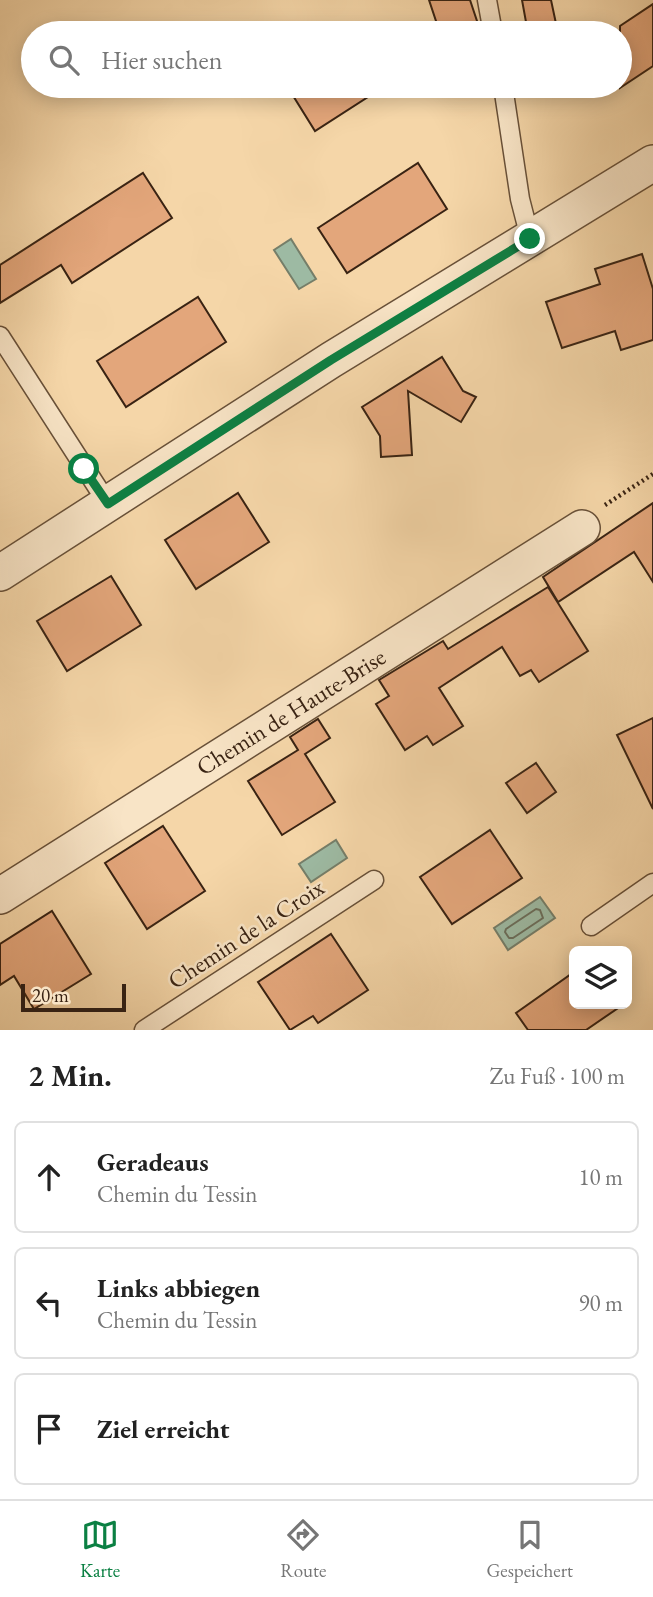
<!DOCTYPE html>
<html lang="de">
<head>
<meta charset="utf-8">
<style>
  :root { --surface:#fff; --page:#f6f6f6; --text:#222; --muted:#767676; --line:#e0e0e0; --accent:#0b8043 }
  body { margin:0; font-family:"EB Garamond",serif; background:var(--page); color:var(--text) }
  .controls { position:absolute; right:21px; bottom:21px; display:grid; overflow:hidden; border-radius:10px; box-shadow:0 4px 18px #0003 }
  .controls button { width:63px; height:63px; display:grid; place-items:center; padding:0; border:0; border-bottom:2px solid var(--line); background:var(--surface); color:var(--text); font:35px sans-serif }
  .scale { position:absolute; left:21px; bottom:18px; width:105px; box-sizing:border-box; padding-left:7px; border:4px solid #392313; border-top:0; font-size:19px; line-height:24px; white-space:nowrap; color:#392313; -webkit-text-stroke:5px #f8e4c6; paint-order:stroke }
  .stop { position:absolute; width:21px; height:21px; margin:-16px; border:5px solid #0b8043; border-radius:50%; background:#fff }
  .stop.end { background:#0b8043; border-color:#fff; box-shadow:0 2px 7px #0008 }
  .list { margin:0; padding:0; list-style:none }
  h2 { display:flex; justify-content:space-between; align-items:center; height:91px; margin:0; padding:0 28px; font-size:30px }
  h2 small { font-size:23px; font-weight:400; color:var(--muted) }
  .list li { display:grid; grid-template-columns:46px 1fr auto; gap:21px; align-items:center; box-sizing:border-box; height:112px; margin:0 14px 14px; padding:0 14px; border:2px solid var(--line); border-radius:10px }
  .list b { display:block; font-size:26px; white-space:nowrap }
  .list p { margin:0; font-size:23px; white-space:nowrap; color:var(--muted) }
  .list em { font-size:23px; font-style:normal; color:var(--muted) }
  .icon { flex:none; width:38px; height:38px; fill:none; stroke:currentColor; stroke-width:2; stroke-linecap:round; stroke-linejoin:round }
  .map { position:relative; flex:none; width:653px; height:1030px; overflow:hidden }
  .search { position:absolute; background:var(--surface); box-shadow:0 4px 18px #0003; left:21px; right:21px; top:21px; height:77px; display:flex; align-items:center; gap:18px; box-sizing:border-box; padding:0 24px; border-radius:38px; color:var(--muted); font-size:26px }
  .sheet { height:469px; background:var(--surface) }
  nav { display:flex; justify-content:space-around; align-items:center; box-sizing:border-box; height:98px; border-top:2px solid var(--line); background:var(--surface); font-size:19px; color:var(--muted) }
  nav a { display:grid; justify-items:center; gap:4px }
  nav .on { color:var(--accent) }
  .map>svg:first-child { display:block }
  .water { fill:#9dbaa3; stroke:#757e69; stroke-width:2 }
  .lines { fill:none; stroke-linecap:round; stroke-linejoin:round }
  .shore { stroke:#6b6e5b; stroke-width:2 }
  .building { fill:#e3a67b; stroke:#392313; stroke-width:2 }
  .service-casing { stroke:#685038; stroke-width:21 }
  .minor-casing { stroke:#685038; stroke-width:38 }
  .path { stroke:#392313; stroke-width:4.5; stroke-dasharray:2 3.5; stroke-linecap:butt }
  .service { stroke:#f8e4c6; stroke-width:18 }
  .minor { stroke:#f8e4c6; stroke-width:35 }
  .route { stroke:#0b8043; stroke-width:9 }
  .labels { text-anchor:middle; stroke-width:5; stroke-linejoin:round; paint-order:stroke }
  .street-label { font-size:24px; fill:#392313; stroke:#f8e4c6 }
</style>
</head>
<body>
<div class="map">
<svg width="653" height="1030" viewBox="0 0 653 1030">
  <rect width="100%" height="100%" fill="#f5d6a8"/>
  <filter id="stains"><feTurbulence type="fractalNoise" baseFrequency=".00286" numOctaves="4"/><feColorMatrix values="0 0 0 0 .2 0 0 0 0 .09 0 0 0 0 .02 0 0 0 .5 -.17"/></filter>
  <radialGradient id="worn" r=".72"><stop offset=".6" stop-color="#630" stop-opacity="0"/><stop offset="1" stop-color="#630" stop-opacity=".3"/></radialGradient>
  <g class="water">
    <path d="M 291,239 L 316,279 L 299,289 L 274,250 Z"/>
    <path d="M 336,840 L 347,858 L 311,882 L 299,864 Z"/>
    <path d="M 540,897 L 555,918 L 508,950 L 494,928 Z"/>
  </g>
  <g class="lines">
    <path class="shore" d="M 536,909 L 540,910 L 543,918 L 513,938 L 509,938 L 505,932 L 506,929 Z"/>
  </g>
  <g class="building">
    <path d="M 429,0 L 470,0 L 481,33 L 440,33 Z"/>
    <path d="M 522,0 L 551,0 L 558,33 L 528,33 Z"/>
    <path d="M 653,4 L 653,66 L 620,88 L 620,26 Z"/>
    <path d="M 287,86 L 385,86 L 315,131 Z"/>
    <path d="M 418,163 L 447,209 L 347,273 L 318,228 Z"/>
    <path d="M 143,173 L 172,218 L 72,283 L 61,265 L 0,303 L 0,265 Z"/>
    <path d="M 642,254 L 653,289 L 653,340 L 621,350 L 615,331 L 562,348 L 546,302 L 600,284 L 595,269 Z"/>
    <path d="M 198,297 L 226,342 L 126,407 L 97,361 Z"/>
    <path d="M 442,357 L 463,391 L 476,397 L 461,422 L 408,391 L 412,455 L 381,457 L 380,436 L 362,407 Z"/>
    <path d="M 238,493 L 269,542 L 196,589 L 165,540 Z"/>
    <path d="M 653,503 L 653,582 L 634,552 L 558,602 L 543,577 Z"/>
    <path d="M 111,576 L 141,625 L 67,671 L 37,621 Z"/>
    <path d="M 548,587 L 588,651 L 539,682 L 531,670 L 520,676 L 502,647 L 439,688 L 463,726 L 433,745 L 427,736 L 405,750 L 376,704 L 389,696 L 379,680 L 443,641 L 448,649 Z"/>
    <path d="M 653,718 L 653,809 L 617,735 Z"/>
    <path d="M 318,719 L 330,738 L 305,754 L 335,802 L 282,835 L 248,781 L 298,750 L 290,737 Z"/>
    <path d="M 536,763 L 556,792 L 527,813 L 506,783 Z"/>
    <path d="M 163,826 L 205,891 L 147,929 L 105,863 Z"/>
    <path d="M 490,830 L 522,878 L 452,924 L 420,877 Z"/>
    <path d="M 52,911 L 91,974 L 34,1009 L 14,976 L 0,985 L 0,944 Z"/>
    <path d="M 331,934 L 368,990 L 318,1023 L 313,1016 L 290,1030 L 258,982 Z"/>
    <path d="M 574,972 L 574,1004 L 624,1004 L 586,1030 L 528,1030 L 516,1013 Z"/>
  </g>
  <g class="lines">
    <g class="service-casing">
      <g id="service">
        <path d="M 487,0 L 493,33"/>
        <path d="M 503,86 L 520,199 L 530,238"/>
        <path d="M 0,336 L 108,504"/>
        <path d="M 591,926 L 653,883"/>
        <path d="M 144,1030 L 374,880"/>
      </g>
    </g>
    <g class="minor-casing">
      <g id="minor">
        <path d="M 0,573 L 331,360 L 653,163"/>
        <path d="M 0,896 L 582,528"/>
      </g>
    </g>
    <path class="path" d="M 605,505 L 653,474"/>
    <use href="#service" class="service"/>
    <use href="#minor" class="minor"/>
  </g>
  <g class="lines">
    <path class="route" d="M 84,469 L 108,504 L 331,360 L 530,239"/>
  </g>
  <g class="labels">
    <g class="street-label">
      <text transform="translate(291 712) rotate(-32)" y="8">Chemin de Haute-Brise</text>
      <text transform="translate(246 934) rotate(-33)" y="8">Chemin de la Croix</text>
    </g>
  </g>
  <rect width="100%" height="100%" filter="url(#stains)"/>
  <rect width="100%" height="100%" fill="url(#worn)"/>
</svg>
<div class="controls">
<button><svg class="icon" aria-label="layers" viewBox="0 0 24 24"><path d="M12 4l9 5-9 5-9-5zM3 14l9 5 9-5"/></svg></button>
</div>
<div class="scale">20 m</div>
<div class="stop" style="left:84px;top:469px"></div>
<div class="stop end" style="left:530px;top:239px"></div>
<div class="search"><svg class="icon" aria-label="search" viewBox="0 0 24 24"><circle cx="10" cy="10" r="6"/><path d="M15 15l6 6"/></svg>Hier suchen</div>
</div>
<section class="sheet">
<h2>2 Min.<small>Zu Fuß · 100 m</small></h2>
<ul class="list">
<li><svg class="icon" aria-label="ahead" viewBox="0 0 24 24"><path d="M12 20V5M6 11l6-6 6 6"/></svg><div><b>Geradeaus</b><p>Chemin du Tessin</p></div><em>10 m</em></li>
<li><svg class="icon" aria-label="left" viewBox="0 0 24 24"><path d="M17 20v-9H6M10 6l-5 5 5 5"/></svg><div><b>Links abbiegen</b><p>Chemin du Tessin</p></div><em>90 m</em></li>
<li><svg class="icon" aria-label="arrive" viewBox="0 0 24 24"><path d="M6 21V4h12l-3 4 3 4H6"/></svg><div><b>Ziel erreicht</b></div></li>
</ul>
</section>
<nav>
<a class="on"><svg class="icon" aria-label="map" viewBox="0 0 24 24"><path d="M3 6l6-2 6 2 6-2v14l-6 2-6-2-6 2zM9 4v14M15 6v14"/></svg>Karte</a>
<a><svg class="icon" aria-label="directions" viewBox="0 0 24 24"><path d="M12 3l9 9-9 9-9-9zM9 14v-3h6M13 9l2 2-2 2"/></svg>Route</a>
<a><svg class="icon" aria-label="saved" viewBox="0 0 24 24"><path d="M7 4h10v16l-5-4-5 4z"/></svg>Gespeichert</a>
</nav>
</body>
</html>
